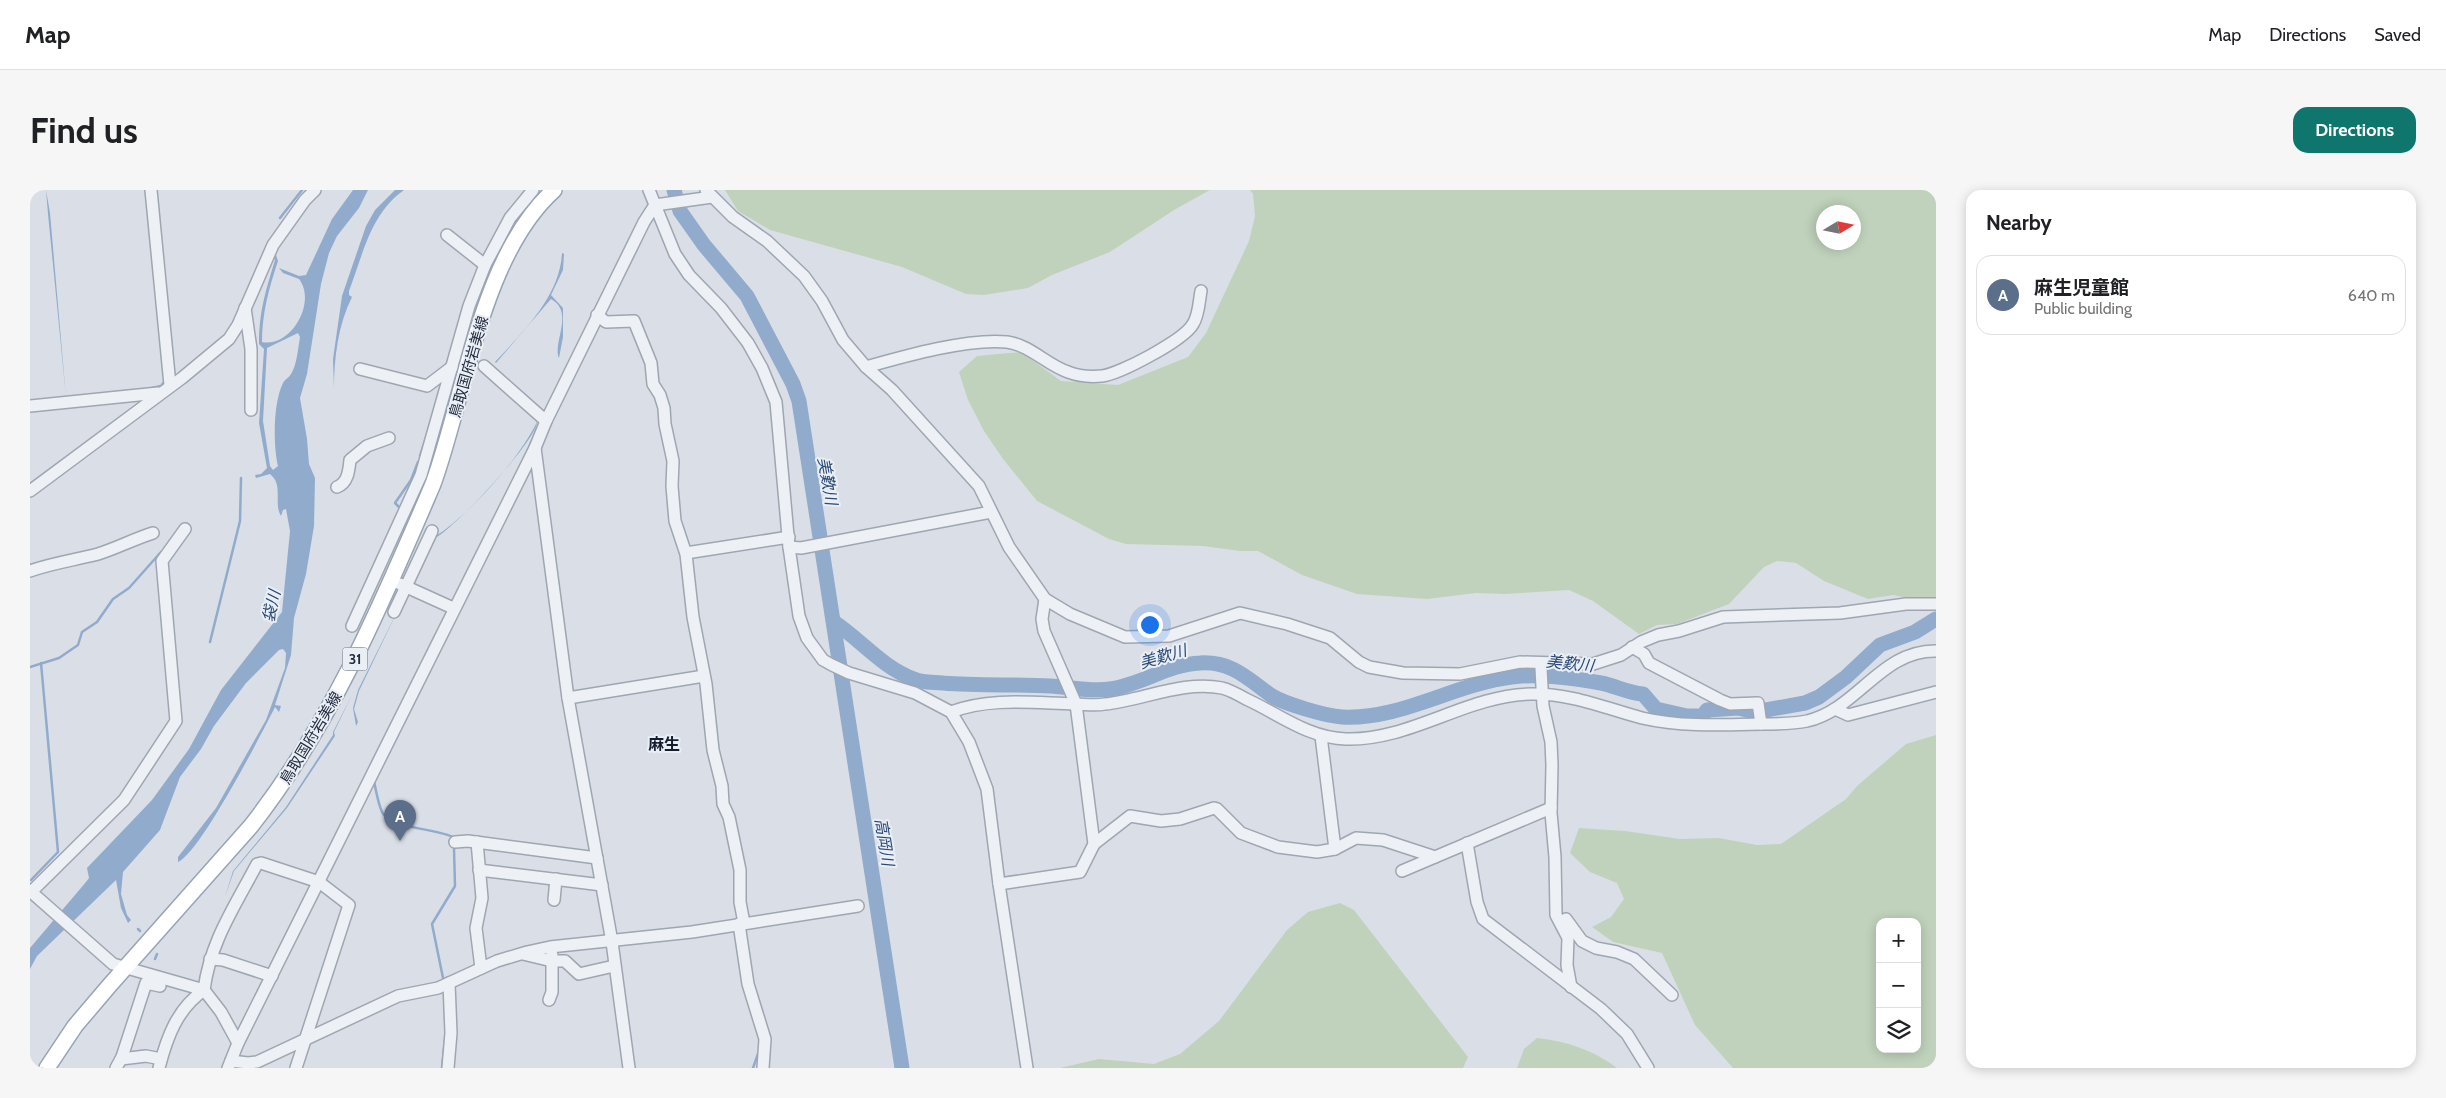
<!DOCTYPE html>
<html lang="en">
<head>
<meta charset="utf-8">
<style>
  :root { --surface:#fff; --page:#f6f6f6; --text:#202124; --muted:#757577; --line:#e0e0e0; --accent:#0f766e }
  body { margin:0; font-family:Cabin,"Noto Sans JP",sans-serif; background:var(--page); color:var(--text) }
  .controls { position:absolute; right:15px; bottom:15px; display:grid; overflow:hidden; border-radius:10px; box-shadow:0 2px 12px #0003 }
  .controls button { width:45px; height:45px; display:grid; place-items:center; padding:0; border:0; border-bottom:1px solid var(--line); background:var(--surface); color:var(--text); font:25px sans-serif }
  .compass { position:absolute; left:1786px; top:15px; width:45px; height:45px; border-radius:50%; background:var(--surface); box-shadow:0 2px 12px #0003; rotate:80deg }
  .you { position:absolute; left:1119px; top:434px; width:18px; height:18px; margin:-12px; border:4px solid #fff; border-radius:50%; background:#1a73e8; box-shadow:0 0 0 8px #1a73e833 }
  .badge { display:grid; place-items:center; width:32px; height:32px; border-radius:50%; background:var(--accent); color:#fff; font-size:16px; font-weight:700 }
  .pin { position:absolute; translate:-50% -41px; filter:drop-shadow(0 1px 2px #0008) }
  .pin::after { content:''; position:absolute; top:26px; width:18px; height:15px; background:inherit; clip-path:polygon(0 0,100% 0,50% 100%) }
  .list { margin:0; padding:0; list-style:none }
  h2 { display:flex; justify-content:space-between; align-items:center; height:65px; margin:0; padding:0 20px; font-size:21px }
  h2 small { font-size:16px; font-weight:400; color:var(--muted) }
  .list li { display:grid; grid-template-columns:32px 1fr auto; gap:15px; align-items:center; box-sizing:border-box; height:80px; margin:0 10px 10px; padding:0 10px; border:1px solid var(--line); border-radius:15px }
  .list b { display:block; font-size:19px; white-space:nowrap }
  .list p { margin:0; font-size:16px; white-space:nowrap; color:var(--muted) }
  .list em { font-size:16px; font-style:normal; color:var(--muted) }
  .icon { flex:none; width:28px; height:28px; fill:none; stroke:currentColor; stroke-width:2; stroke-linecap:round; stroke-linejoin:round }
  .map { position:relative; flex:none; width:1906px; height:878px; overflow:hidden; border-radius:15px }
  header { display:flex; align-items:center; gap:30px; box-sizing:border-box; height:70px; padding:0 25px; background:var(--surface); border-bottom:1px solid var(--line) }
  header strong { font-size:24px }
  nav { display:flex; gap:28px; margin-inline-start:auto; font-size:18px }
  .intro { display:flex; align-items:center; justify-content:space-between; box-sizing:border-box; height:120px; padding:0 30px }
  h1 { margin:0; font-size:35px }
  .button { padding:12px 22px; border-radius:15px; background:var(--accent); color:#fff; font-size:18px; font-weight:700 }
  main { display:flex; gap:30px; padding:0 30px }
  aside { flex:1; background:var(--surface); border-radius:15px; box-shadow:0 2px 12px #0003 }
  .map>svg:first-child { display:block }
  .green { fill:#c0d2bb; fill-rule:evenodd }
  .water { fill:#91abcc; fill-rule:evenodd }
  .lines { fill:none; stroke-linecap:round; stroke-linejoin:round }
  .stream { stroke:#91abcc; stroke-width:2.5 }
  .river { stroke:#91abcc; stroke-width:15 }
  .minor-casing { stroke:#9fa6b1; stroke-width:14 }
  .major-casing { stroke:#98a3b4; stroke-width:18 }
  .minor { stroke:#edf0f5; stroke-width:11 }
  .major { stroke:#fff; stroke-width:15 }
  .labels { text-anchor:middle; stroke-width:4; stroke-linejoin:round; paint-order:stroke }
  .shield { fill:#eaeef5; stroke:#5f6675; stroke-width:1 }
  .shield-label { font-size:14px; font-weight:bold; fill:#232c3e }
  .street-label { font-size:15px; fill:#232c3e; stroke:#eaeef5 }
  .water-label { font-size:16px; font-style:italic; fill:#294976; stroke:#eaeef5 }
  .neighbourhood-label { font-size:16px; font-weight:bold; fill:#161d2e; stroke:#eaeef5 }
</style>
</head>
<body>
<header>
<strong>Map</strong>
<nav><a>Map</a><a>Directions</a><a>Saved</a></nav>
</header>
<div class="intro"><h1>Find us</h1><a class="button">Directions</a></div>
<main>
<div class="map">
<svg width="1906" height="878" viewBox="0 0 1906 878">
  <rect width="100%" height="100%" fill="#dadfe7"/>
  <g class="green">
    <path d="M 695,0 L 1180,0 L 1144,20 L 1080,62 L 1022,85 L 998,98 L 954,105 L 936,104 L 872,77 L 740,40 L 708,21 Z"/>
    <path d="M 1220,0 L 1906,0 L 1906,407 L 1882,409 L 1863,405 L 1838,409 L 1794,391 L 1766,373 L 1747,371 L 1734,377 L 1699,414 L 1647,434 L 1627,435 L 1609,444 L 1563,411 L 1539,400 L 1474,404 L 1446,403 L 1397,409 L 1327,404 L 1272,385 L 1228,361 L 1210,361 L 1173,356 L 1096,354 L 1079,349 L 1007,311 L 973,269 L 954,241 L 938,210 L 929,182 L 947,166 L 991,162 L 1031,191 L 1088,195 L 1158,167 L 1176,143 L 1219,51 L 1225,26 L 1223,4 ZM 1794,22 L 1824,22 L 1824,52 L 1794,52 Z"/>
    <path d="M 1906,545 L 1906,878 L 1703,878 L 1665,835 L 1632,763 L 1583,752 L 1562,737 L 1581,727 L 1594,709 L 1587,693 L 1560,682 L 1540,663 L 1549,638 L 1595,641 L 1650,649 L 1689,648 L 1727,655 L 1751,654 L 1816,609 L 1827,596 L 1876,554 ZM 1850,732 L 1887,732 L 1887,859 L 1850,859 Z"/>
    <path d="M 1310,713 L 1324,720 L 1438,867 L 1433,878 L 1030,878 L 1069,869 L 1124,874 L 1150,864 L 1189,831 L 1257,740 L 1278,722 Z"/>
    <path d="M 1507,848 C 1536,851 1564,860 1587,878 L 1487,878 L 1494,859 Z"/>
  </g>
  <g class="water">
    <path d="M 16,0 L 20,23 L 36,207 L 18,24 Z"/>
    <path d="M 323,0 L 338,0 L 329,18 L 307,46 L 299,63 L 291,94 L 277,184 L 270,208 L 277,249 L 279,274 L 285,288 L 284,336 L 276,384 L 264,428 L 261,465 L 245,515 L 251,516 L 249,522 L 245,517 C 232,543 170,663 148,672 L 148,667 L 186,618 L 236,530 L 255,478 L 256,463 L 253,459 L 249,460 L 216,493 L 184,536 L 171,559 L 150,587 L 130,640 L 93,682 L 91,704 L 97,725 L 101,730 L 98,733 L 91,718 L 86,690 L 7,766 L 0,779 L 0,758 L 56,692 L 59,688 L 57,678 L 122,610 L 159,559 L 191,500 L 252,422 L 260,341 L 256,319 L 253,320 L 251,326 C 243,313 254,295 240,284 L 226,288 L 225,285 L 231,284 L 237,278 L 229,233 L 234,159 L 229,154 C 229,121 236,100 245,70 L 242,66 L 245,62 L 248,71 C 239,98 232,123 232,152 C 261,158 287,112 269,89 L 253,83 L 249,78 L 269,86 L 276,85 L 302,29 ZM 268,143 L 270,147 C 268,158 267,175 261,184 C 259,188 255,189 253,193 C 243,213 243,255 248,276 L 243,280 L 240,276 L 233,231 L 237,158 Z"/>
    <path d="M 365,0 L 374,0 C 340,24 333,65 319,101 L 319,105 L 322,107 C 308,135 304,168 304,199 L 303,169 L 312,106 L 336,36 L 345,20 Z"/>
    <path d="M 639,0 L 648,0 L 654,22 L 667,41 L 664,44 L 644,18 Z"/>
    <path d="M 532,63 L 534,64 L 533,80 L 521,105 L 533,118 L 533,147 L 529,168 C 522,153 545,122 521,109 L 466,173 L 465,172 C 493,142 530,106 532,63 Z"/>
    <path d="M 507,232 C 508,249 424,339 405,348 L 406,343 L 406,346 C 442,322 488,270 507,232 Z"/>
    <path d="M 370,416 L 329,501 L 324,519 L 328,532 L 326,536 L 323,518 L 328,500 Z"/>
    <path d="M 322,505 L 304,542 L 305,546 L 257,618 L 204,681 L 195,707 L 203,681 L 256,617 L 303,545 L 303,542 Z"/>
  </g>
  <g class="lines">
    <g class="stream">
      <path d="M 250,28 L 272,0"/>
      <path d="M 122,198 L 131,196 L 135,191"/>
      <path d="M 390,266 L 396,248"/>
      <path d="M 370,318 L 365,313 L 381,290 L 388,272"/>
      <path d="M 180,452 L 210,331 L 211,288"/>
      <path d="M 0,477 L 29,468 L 48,455 L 52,442 L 67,432 L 83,409 L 99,398 L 131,362"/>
      <path d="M 344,591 C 346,601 348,613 352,622 C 359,638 408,639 423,647"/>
      <path d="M 1,690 L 28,662 L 11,473"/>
      <path d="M 108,739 L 110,741"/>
      <path d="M 125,769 L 127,764"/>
      <path d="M 413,788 L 402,734 L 425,696 L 424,659"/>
      <path d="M 412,878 L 415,849"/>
      <path d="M 723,878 L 729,861"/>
    </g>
    <g class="river">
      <path d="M 644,0 L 650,21 L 674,55 L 717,106 L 763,194 L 769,211 L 872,878"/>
      <path d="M 804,432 C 831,450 853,478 884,489 C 892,493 904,492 913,493 C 949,496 985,494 1020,496 C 1041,497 1060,502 1080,499 C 1111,495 1139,474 1170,473 C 1203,471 1219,490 1242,506 C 1255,514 1296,526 1312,527 C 1371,530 1424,494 1482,487 C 1510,483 1543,488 1571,493 C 1586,496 1598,503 1613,504 L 1626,519 L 1657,526 L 1673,526 L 1677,520 L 1708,518 L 1721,521 L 1736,520 L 1775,513 L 1789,507 L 1816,487 L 1850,455 L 1885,442 L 1906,429"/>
    </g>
    <g class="minor-casing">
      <g id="minor">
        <path d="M 121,0 L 140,195"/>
        <path d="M 619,0 L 645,64 L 659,85 L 691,118 L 718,153 L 732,178 L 746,212 L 759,357 L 769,426 L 777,448 L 793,470 L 802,475 L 819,483 L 885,503 L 921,522 L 939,552 L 957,599 L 969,694 L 997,878"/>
        <path d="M 676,0 L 703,27 L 737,51 L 774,86 L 792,111 L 813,150 L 836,177 L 862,200 L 949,296 L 979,357 L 1015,409 L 1040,424 L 1095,447 L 1139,446 L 1210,423 L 1257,434 L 1300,448 L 1329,472 L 1339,477 L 1373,483 L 1430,484 L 1490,472 L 1563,474 L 1591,465 L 1611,452 L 1628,445 L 1649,441 L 1693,427 L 1810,423 L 1876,414 L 1906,414"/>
        <path d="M 417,45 L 455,75"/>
        <path d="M 215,118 L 221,159 L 221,220"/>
        <path d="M 567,125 L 576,132 L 604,131 L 621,173 L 623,194 L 630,205 L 634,218 L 635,234 L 643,271 L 642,296 L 645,331 L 656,364 L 663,427 L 676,494 L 683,560 L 692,596 L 693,614 L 699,627 L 710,680 L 710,712 L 714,733"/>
        <path d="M 454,176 L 516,231"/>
        <path d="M 836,177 C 875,166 938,148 977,152 C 1000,155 1017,175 1038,182 C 1048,186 1061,187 1072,186 C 1090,184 1154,150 1163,134 C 1169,125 1169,111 1171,101"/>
        <path d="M 330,179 L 397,196 L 422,177"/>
        <path d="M 0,216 L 128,203"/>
        <path d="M 505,258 L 538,508 L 582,752 L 599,878"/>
        <path d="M 307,297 C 318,293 319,280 320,270 L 337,256 L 359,248"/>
        <path d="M 0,301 L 152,188 L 199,149 L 208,135 L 243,55 L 275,10 L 285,0"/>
        <path d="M 759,357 L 771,358 L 961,322"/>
        <path d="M 656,363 L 759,347"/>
        <path d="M 0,381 C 22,373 45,370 68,364 C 87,358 104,349 123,343"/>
        <path d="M 370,394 L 423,418"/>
        <path d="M 364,422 L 402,341"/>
        <path d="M 322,436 L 391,285 L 439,116 L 455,75 L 480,28 L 503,0"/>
        <path d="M 1602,457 L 1614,464 L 1619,473 L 1690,510 L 1700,514 L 1728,513 L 1731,534"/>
        <path d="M 1511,478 L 1513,516 L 1521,552 L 1522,575 L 1521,623 L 1525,667 L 1526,725 L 1538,748 L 1537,775 L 1541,797"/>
        <path d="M 538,508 L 674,486"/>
        <path d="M 1805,519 L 1818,525 L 1906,502"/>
        <path d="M 921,522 C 960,507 1003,513 1044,514 C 1054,514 1065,516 1075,514 C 1113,510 1154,490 1192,498 C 1200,500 1209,505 1216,509 C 1249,524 1278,548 1316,549 C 1380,551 1437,505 1501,504 C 1540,503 1575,518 1612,528 C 1651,537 1691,535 1731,534 C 1746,534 1762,534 1777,531 C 1828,519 1851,460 1906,461"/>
        <path d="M 1291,546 L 1305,659"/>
        <path d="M 425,652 L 438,651 L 567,668"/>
        <path d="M 447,652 L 452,708 L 446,738 L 451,778"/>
        <path d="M 1437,653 L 1447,712 L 1453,729 L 1571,819 L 1597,844 L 1618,878"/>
        <path d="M 1064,654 L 1100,626 L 1131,631 L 1150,629 L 1184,618 L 1187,619 L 1211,643 L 1248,657 L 1287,662 L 1305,659 L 1326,648 L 1353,650 L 1405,667 L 1521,618"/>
        <path d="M 449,680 L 572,695"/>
        <path d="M 1372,681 L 1405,667"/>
        <path d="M 969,694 L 1050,682 L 1064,654 L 1046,514 L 1014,441 L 1012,429 L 1015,409"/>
        <path d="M 0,701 L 83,774 L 174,800 L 191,822 L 208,853"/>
        <path d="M 2,701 L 94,610 L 146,531 L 132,371 L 155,339"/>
        <path d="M 524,710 L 526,689"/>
        <path d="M 1536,729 L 1552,751 L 1566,758 L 1587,762 L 1604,769 L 1642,805"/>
        <path d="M 709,734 L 718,794 L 735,849 L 733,878"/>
        <path d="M 493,764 L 522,771 L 535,771 L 549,784 L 584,776"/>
        <path d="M 180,769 L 193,770 L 242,786"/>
        <path d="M 519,810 L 522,802 L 522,765"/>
        <path d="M 91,869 L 116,866 L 131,869"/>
        <path d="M 201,871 L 218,873 L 227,872 L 368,806 L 408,798 L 467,771 L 497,762 L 520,757 L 662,742 L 828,716"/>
        <path d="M 86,878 L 92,867 L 116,793 L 130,796"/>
        <path d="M 129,878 C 137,847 147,819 174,800 C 180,752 205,716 227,674 L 231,673 L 289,692 L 319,715 L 266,878"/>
        <path d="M 198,878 L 208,853 L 505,258 L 516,231 L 614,32 L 625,15 L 682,7"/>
        <path d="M 418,878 L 421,843 L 419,793"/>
      </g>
    </g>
    <g class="major-casing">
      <path id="major" d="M 17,878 L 45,836 L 79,796 L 221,636 C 302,533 352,413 403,294 C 436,203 451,66 524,0"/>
    </g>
    <use href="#minor" class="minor"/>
    <use href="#major" class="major"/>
  </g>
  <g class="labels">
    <rect class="shield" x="312.5" y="457.5" width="25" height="23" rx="4"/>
    <g class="shield-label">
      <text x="325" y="474">31</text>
    </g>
    <g class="street-label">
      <text transform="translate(439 177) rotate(-74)" y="5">鳥取国府岩美線</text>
      <text transform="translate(281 548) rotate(-59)" y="5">鳥取国府岩美線</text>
    </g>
    <g class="water-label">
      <text transform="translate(798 291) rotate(80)" y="6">美歎川</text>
      <text transform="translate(241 416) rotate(-77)" y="6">袋川</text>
      <text transform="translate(1133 466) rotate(-16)" y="6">美歎川</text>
      <text transform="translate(1540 473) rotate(6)" y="6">美歎川</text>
      <text transform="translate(855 652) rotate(81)" y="6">高岡川</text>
    </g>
    <g class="neighbourhood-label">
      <text x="634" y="560">麻生</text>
    </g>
  </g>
</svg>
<div class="controls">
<button>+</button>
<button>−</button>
<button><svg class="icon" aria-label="layers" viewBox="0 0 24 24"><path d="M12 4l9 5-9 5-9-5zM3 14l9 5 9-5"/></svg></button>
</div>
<svg class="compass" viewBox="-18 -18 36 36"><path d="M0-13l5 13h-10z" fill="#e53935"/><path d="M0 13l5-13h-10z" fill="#757577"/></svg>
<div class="you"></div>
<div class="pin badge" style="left:370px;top:651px;background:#5c6f8a">A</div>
</div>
<aside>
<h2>Nearby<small></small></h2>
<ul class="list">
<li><span class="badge" style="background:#5c6f8a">A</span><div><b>麻生児童館</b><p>Public building</p></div><em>640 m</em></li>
</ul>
</aside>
</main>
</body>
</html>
